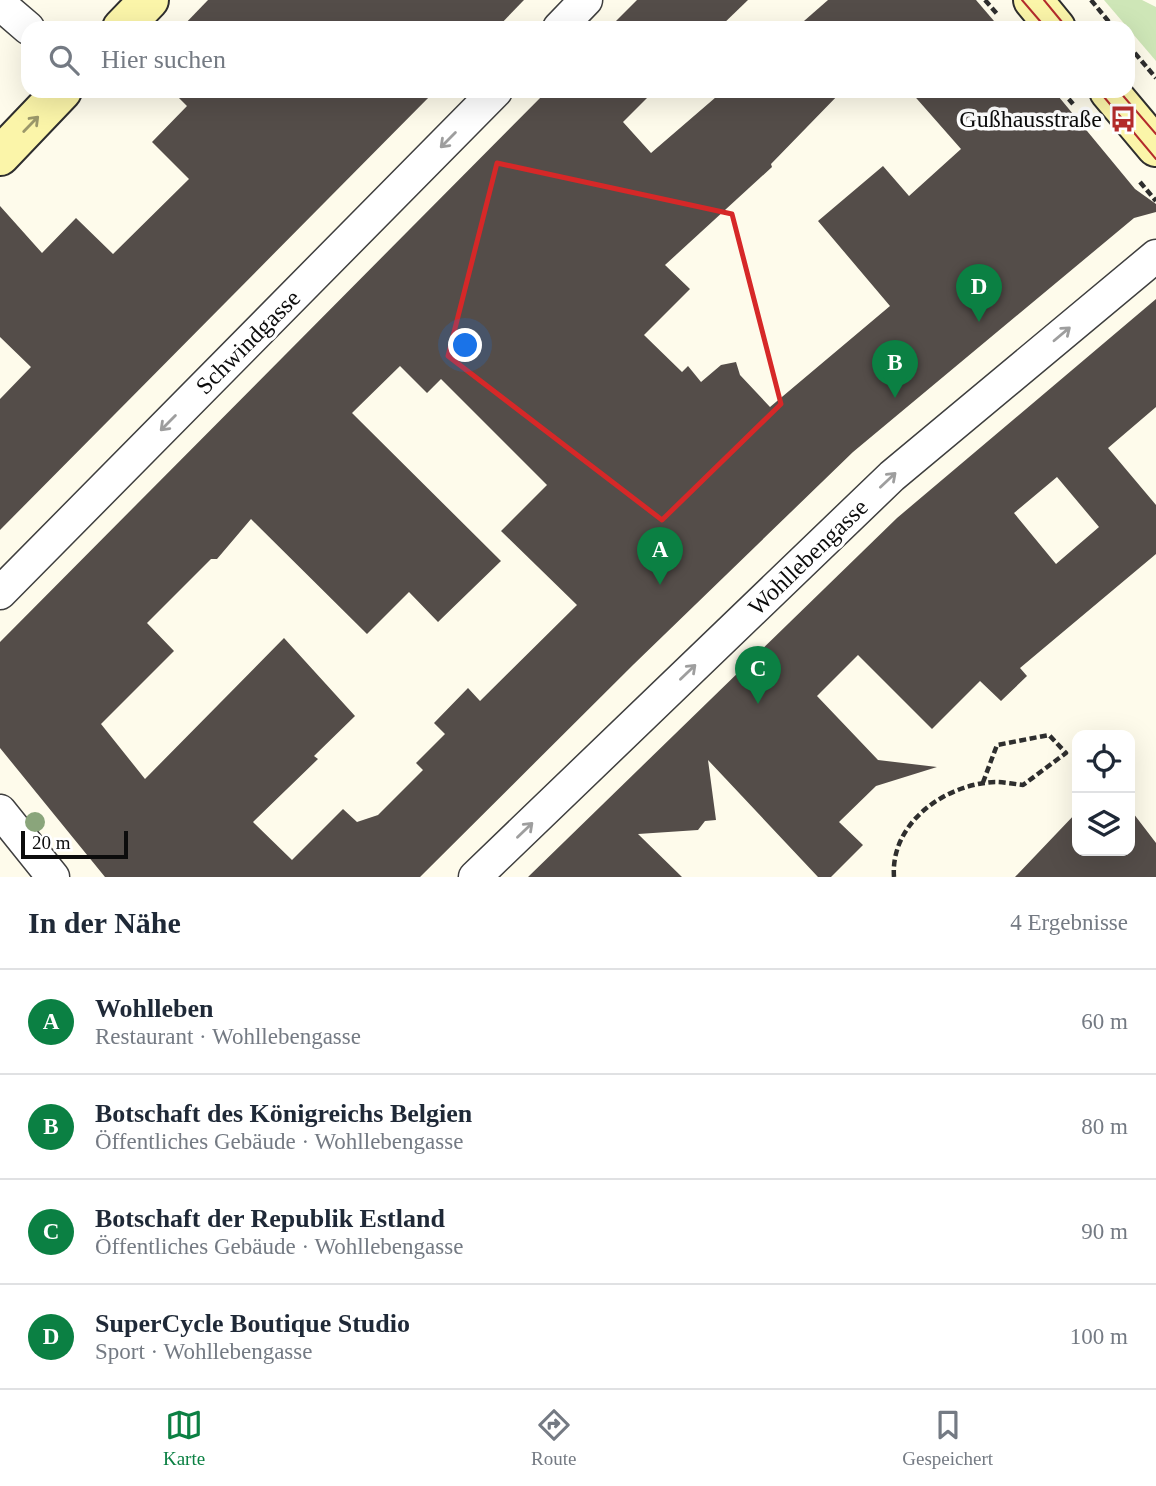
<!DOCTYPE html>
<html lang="de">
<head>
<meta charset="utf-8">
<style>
  :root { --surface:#fff; --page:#f2f2f3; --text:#1f2937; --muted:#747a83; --line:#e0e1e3; --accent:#0b8043 }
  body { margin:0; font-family:Georgia,serif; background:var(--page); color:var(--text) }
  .controls { position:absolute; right:21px; bottom:21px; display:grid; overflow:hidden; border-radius:14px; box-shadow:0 7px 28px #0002 }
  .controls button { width:63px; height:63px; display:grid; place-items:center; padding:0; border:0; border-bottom:2px solid var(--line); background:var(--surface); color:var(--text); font:35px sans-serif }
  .scale { position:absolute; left:21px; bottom:18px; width:107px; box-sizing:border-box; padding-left:7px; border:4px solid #0c0c0c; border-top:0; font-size:19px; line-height:24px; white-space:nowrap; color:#0c0c0c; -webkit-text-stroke:5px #fff; paint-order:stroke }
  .you { position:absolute; left:466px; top:346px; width:24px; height:24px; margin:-18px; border:5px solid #fff; border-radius:50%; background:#1a73e8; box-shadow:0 0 0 10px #1a73e833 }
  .badge { display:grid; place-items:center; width:46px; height:46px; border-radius:50%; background:var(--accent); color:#fff; font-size:23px; font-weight:700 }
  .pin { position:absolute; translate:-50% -58px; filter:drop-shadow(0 2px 4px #0008) }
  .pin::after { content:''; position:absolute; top:37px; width:24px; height:21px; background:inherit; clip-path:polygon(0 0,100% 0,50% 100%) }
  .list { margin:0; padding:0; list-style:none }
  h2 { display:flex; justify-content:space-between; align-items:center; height:91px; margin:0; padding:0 28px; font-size:30px }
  h2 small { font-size:23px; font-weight:400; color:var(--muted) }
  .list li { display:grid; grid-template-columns:46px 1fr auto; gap:21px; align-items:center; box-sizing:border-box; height:105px; padding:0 28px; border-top:2px solid var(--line) }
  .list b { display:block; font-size:26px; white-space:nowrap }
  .list p { margin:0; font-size:23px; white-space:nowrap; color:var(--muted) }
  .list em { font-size:23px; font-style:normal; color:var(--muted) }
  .icon { flex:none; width:38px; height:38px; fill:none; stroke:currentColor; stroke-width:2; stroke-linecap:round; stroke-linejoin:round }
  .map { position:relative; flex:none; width:1156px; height:877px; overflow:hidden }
  .search { position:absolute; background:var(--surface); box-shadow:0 7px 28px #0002; left:21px; right:21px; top:21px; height:77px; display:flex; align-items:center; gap:18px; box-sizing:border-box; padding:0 24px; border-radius:21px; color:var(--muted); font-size:26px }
  .sheet { height:511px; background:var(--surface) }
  nav { display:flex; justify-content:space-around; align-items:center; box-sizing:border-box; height:98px; border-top:2px solid var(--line); background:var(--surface); font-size:19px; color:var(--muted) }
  nav a { display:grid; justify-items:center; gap:4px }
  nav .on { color:var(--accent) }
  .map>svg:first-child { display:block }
  .green { fill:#cee6b7 }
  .building { fill:#544d49; fill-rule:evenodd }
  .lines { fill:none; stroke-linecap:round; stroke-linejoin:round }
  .street-casing { stroke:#3f3f3f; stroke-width:35 }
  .secondary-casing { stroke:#2e2e2e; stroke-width:42 }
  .path { stroke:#2e2e2e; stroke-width:4.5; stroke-dasharray:7 3.5; stroke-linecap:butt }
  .street { stroke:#fff; stroke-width:32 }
  .secondary { stroke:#fbf5a9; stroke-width:38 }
  .tram { stroke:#b42b2c; stroke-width:2 }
  .tree { fill:#8aa57b }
  .oneway { stroke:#9b986a }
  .oneway2 { stroke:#9e9e9e }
  .marked { fill:none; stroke:#d62828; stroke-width:5; stroke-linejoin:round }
  .labels { text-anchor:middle; stroke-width:7; stroke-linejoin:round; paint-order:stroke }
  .poi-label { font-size:24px; fill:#0c0c0c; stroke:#fff; text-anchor:end }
  .street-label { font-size:24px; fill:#0c0c0c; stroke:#fff }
</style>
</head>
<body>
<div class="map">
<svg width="1156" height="877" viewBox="0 0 1156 877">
  <rect width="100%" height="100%" fill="#fefbeb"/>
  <path class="green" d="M 1104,0 L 1142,0 L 1156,7 L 1156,61 Z"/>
  <g class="building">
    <path d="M 208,0 L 524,0 L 497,28 L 181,28 Z"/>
    <path d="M 637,0 L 748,0 L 719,28 L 609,28 Z"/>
    <path d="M 828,0 L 976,0 L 1000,28 L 796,28 Z"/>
    <path d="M 172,91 L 435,91 L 0,530 L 0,399 L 31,367 L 0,337 L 0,206 L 42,253 L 76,218 L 113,254 L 189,179 L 152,142 L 187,106 Z"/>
    <path d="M 547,91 L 654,91 L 623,122 L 651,153 L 723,91 L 842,91 L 771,164 L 772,167 L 665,265 L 690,289 L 644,335 L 682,372 L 688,366 L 701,382 L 721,365 L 736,362 L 740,375 L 770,407 L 890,306 L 818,221 L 883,166 L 909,196 L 961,149 L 910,91 L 1054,91 L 1135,189 L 1156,204 L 1156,212 L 1134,218 L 853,452 L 634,664 L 420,877 L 105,877 L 0,748 L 0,642 ZM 400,366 L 427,393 L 441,379 L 547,485 L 501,531 L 577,605 L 480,701 L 468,688 L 434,723 L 445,734 L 416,763 L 423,770 L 378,815 L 357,822 L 343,809 L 292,860 L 253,822 L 318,759 L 314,756 L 355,716 L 284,638 L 145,779 L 101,724 L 174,651 L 147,623 L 211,559 L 217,559 L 251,519 L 367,634 L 409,592 L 438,622 L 501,561 L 352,413 Z"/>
    <path d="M 1156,299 L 1156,407 L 1108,448 L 1156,505 L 1156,554 L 1020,668 L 1027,676 L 1001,701 L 980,681 L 932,729 L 858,655 L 817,696 L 878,760 L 937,767 L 876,786 L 839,822 L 863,845 L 831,877 L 818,877 L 708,760 L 716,820 L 705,821 L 698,830 L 638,834 L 682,877 L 528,877 L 897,518 ZM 1057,477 L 1099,527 L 1056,564 L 1014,513 Z"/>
    <path d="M 1130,809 L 1156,843 L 1156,877 L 1015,877 L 1077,812 L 1077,851 L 1130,851 Z"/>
  </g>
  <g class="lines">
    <g class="street-casing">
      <g id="street">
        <path d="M 0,4 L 28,28"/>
        <path d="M 559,28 L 586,0"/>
        <path d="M 0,593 L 496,91"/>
        <path d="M 0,811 L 53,877"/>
        <path d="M 475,877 L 892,476 L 1156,256"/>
      </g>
    </g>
    <g class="secondary-casing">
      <g id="secondary">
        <path d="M 1033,0 L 1056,28"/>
        <path d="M 122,28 L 149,0"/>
        <path d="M 1109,91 L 1156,147"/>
        <path d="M 0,156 L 62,91"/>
      </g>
    </g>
    <g class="path">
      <path d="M 985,0 L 998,15"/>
      <path d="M 1091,0 L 1114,28"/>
      <path d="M 1128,45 L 1156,78"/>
      <path d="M 1062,91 L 1073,104"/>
      <path d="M 1140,182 L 1156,201"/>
      <path d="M 894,877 C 890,823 945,784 995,782 C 1004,782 1014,784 1023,785 L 1066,753 L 1049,735 L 997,745 L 982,785"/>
    </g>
    <use href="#street" class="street"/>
    <use href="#secondary" class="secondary"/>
    <g class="tram">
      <path d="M 1022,0 L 1046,28"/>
      <path d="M 1044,0 L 1067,28"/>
      <path d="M 1099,91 L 1156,159"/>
      <path d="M 1119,91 L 1156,134"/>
    </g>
  </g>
  <circle class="tree" cx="35" cy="822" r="10"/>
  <defs><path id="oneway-shaft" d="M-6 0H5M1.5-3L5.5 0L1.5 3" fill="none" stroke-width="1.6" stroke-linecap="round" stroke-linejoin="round" transform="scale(1.75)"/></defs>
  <use class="oneway" href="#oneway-shaft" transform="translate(31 124) rotate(-46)"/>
  <g class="oneway2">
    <use href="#oneway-shaft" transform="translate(448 140) rotate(135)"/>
    <use href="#oneway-shaft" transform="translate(1062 334) rotate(-40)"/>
    <use href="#oneway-shaft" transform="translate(168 423) rotate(135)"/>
    <use href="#oneway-shaft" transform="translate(888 480) rotate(-43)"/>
    <use href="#oneway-shaft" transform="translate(688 672) rotate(-44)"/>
    <use href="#oneway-shaft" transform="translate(525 830) rotate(-44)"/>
  </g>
  <path class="marked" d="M 497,163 L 732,214 L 781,404 L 662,520 L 448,356 Z"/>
  <defs>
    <g id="bus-bare" transform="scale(2.1)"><path d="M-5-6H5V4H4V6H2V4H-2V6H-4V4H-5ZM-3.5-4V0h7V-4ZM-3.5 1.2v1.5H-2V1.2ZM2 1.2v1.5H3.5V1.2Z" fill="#b42b2c" stroke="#fff" stroke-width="2.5" paint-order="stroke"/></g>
  </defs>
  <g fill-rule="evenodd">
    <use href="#bus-bare" x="1123" y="119"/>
  </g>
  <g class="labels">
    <g class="poi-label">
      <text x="1102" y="127">Gußhausstraße</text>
    </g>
    <g class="street-label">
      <text transform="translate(248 342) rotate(-45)" y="8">Schwindgasse</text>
      <text transform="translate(808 557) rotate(-44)" y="8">Wohllebengasse</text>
    </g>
  </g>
</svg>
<div class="controls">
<button><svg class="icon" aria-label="locate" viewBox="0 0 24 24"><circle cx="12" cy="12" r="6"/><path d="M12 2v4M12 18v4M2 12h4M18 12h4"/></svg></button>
<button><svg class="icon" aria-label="layers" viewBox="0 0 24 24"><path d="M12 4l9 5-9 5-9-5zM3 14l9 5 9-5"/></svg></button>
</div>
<div class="scale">20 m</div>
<div class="you"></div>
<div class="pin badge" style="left:660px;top:585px">A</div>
<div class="pin badge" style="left:895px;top:398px">B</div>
<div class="pin badge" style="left:758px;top:704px">C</div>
<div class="pin badge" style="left:979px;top:322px">D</div>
<div class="search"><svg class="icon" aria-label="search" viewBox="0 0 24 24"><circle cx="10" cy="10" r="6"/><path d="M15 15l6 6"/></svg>Hier suchen</div>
</div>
<section class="sheet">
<h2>In der Nähe<small>4 Ergebnisse</small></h2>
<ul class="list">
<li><span class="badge">A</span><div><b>Wohlleben</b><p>Restaurant · Wohllebengasse</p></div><em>60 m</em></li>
<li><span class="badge">B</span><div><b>Botschaft des Königreichs Belgien</b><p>Öffentliches Gebäude · Wohllebengasse</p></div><em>80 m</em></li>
<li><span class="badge">C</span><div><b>Botschaft der Republik Estland</b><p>Öffentliches Gebäude · Wohllebengasse</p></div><em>90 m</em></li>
<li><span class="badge">D</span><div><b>SuperCycle Boutique Studio</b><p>Sport · Wohllebengasse</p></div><em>100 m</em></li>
</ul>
</section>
<nav>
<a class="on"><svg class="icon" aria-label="map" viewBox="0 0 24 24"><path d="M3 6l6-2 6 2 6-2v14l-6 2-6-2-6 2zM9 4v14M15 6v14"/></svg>Karte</a>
<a><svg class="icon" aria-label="directions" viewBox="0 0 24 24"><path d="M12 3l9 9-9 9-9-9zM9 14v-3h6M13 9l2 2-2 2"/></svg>Route</a>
<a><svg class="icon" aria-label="saved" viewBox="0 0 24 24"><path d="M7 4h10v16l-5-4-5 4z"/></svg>Gespeichert</a>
</nav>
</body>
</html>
